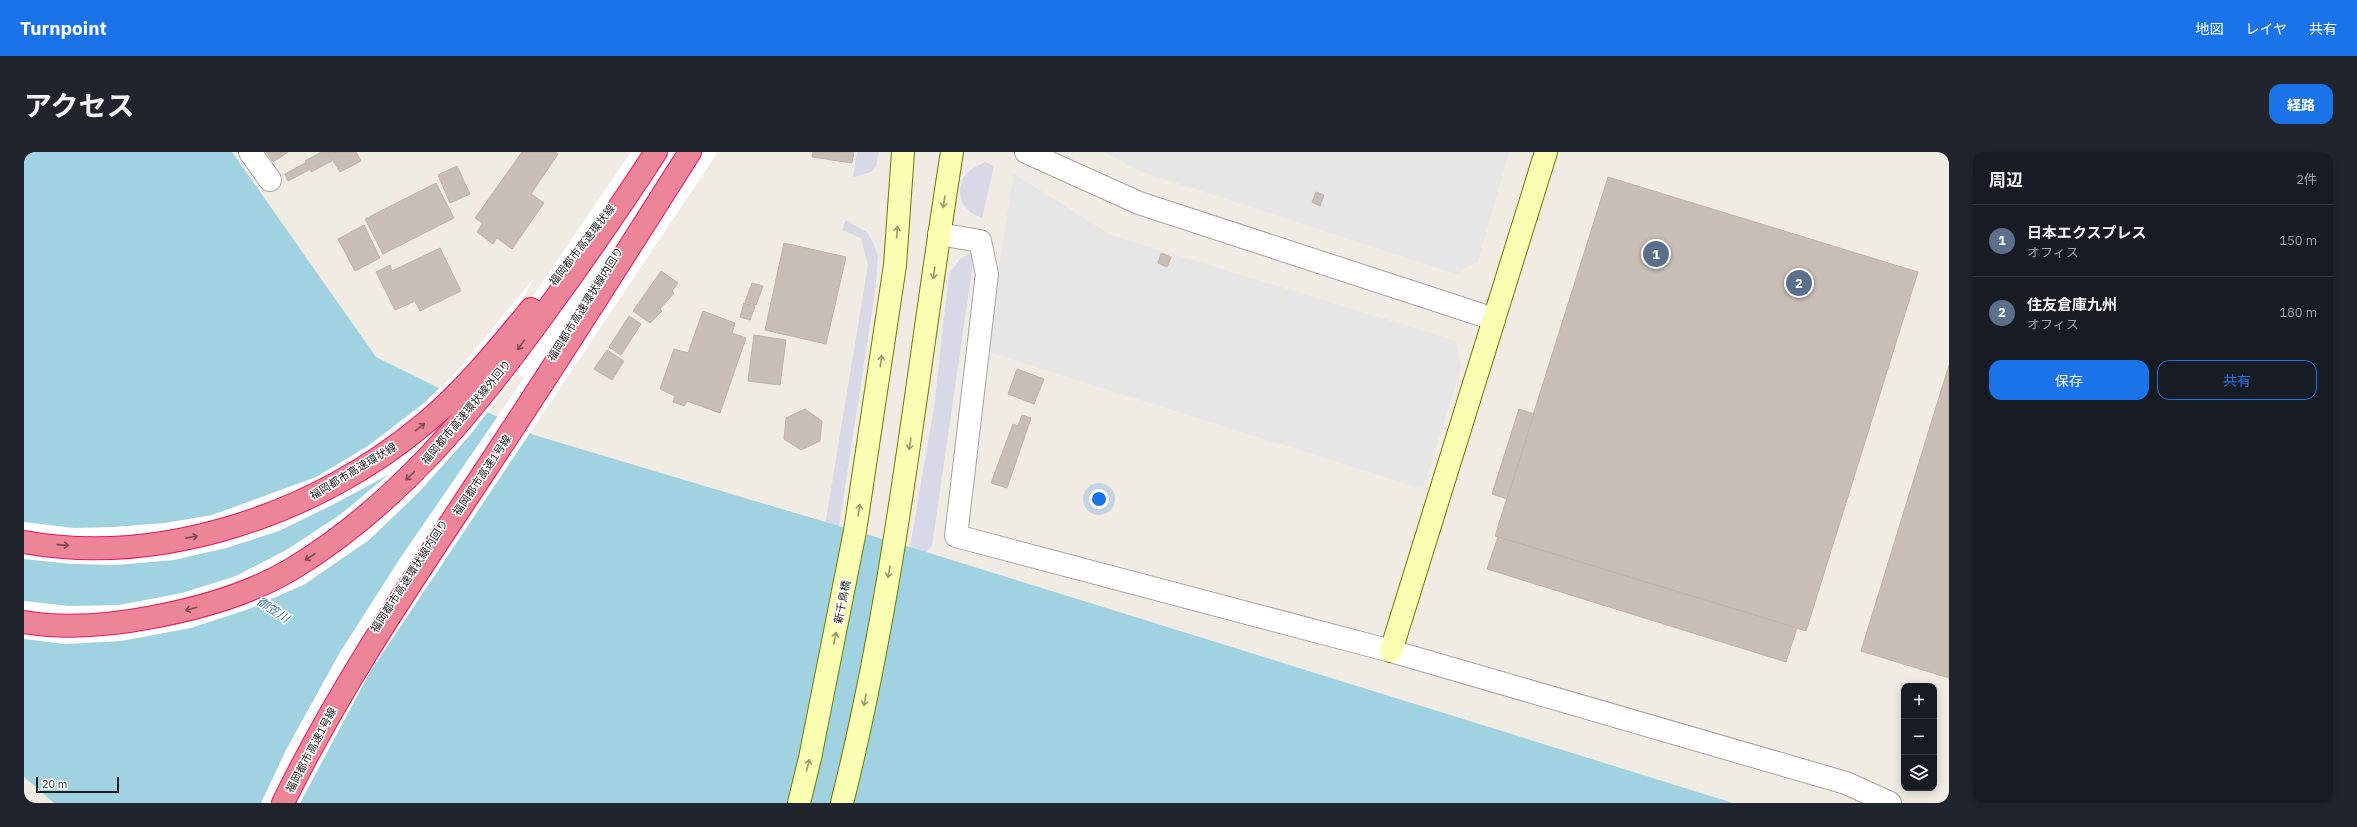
<!DOCTYPE html>
<html lang="ja">
<head>
<meta charset="utf-8">
<style>
  :root { --surface:#171b24; --page:#20242c; --text:#f1f3f6; --muted:#9ea1a6; --line:#363941; --accent:#1a73e8 }
  body { margin:0; font-family:"IBM Plex Sans","Noto Sans JP",sans-serif; background:var(--page); color:var(--text) }
  .controls { position:absolute; right:12px; bottom:12px; display:grid; overflow:hidden; border-radius:8px; box-shadow:0 2px 10px #0003 }
  .controls button { width:36px; height:36px; display:grid; place-items:center; padding:0; border:0; border-bottom:1px solid var(--line); background:var(--surface); color:var(--text); font:20px sans-serif }
  .scale { position:absolute; left:12px; bottom:10px; width:83px; box-sizing:border-box; padding-left:4px; border:2px solid #1e1e1e; border-top:0; font-size:11px; line-height:14px; white-space:nowrap; color:#1e1e1e; -webkit-text-stroke:3px #fff; paint-order:stroke }
  .you { position:absolute; left:1075px; top:347px; width:14px; height:14px; margin:-10px; border:3px solid #fff; border-radius:50%; background:#1a73e8; box-shadow:0 0 0 6px #1a73e833 }
  .badge { display:grid; place-items:center; width:26px; height:26px; border-radius:50%; background:var(--accent); color:#fff; font-size:13px; font-weight:700 }
  .pin { position:absolute; translate:-50% -50%; border:2px solid #fff; box-shadow:0 1px 4px #0006 }
  .list { margin:0; padding:0; list-style:none }
  h2 { display:flex; justify-content:space-between; align-items:center; height:52px; margin:0; padding:0 16px; font-size:17px }
  h2 small { font-size:13px; font-weight:400; color:var(--muted) }
  .list li { display:grid; grid-template-columns:26px 1fr auto; gap:12px; align-items:center; box-sizing:border-box; height:72px; padding:0 16px; border-top:1px solid var(--line) }
  .list b { display:block; font-size:15px; white-space:nowrap }
  .list p { margin:0; font-size:13px; white-space:nowrap; color:var(--muted) }
  .list em { font-size:13px; font-style:normal; color:var(--muted) }
  .actions { display:flex; gap:8px; padding:12px 16px }
  .actions a { flex:1; padding:9px 0; border:1px solid var(--accent); border-radius:12px; text-align:center; font-size:14px; color:var(--accent) }
  .actions .main { background:var(--accent); color:#fff }
  .icon { flex:none; width:22px; height:22px; fill:none; stroke:currentColor; stroke-width:2; stroke-linecap:round; stroke-linejoin:round }
  .map { position:relative; flex:none; width:1925px; height:651px; overflow:hidden; border-radius:12px }
  header { display:flex; align-items:center; gap:24px; box-sizing:border-box; height:56px; padding:0 20px; background:var(--accent); color:#fff }
  header strong { font-size:19px }
  nav { display:flex; gap:22px; margin-inline-start:auto; font-size:14px }
  .intro { display:flex; align-items:center; justify-content:space-between; box-sizing:border-box; height:96px; padding:0 24px }
  h1 { margin:0; font-size:28px }
  .button { padding:10px 18px; border-radius:12px; background:var(--accent); color:#fff; font-size:14px; font-weight:700 }
  main { display:flex; gap:24px; padding:0 24px }
  aside { flex:1; background:var(--surface); border-radius:12px; box-shadow:0 2px 10px #0003 }
  .map>svg:first-child { display:block }
  .parking { fill:#e6e6e6 }
  .plaza { fill:#d8d8e6 }
  .water { fill:#a0d2e1 }
  .pier { fill:#fff }
  .building { fill:#c8beb6; stroke:#c3b2a5 }
  .lines { fill:none; stroke-linecap:round; stroke-linejoin:round }
  .street-casing { stroke:#a5a5a5; stroke-width:24 }
  .secondary-casing { stroke:#6c7a00; stroke-width:24 }
  .highway-casing { stroke:#e8165d; stroke-width:24 }
  .street { stroke:#fff; stroke-width:22 }
  .secondary { stroke:#fafeb3; stroke-width:22 }
  .highway { stroke:#ed8598; stroke-width:22 }
  .oneway { stroke:#979970 }
  .oneway2 { stroke:#7b4c55 }
  .labels { text-anchor:middle; stroke-width:3; stroke-linejoin:round; paint-order:stroke }
  .street-label { font-size:11px; fill:#1e1e1e; stroke:#fff }
  .water-label { font-size:12px; font-style:italic; fill:#4076ad; stroke:#fff }
</style>
</head>
<body>
<header>
<strong>Turnpoint</strong>
<nav><a>地図</a><a>レイヤ</a><a>共有</a></nav>
</header>
<div class="intro"><h1>アクセス</h1><a class="button">経路</a></div>
<main>
<div class="map">
<svg width="1925" height="651" viewBox="0 0 1925 651">
  <rect width="100%" height="100%" fill="#f0ece3"/>
  <g class="parking">
    <path d="M 1080,0 L 1485,0 L 1454,109 L 1432,122 L 1116,19 Z"/>
    <path d="M 990,22 L 1087,83 L 1432,189 L 1437,216 L 1399,337 L 961,199 Z"/>
  </g>
  <g class="plaza">
    <path d="M 833,0 L 855,0 L 852,14 L 847,20 L 829,25 Z"/>
    <path d="M 961,10 L 970,14 L 958,66 L 947,61 L 939,52 L 935,39 L 939,26 L 946,18 Z"/>
    <path d="M 822,68 L 844,81 L 850,93 L 854,104 L 852,134 L 815,374 L 745,651 L 783,483 L 844,113 L 837,86 L 818,78 Z"/>
    <path d="M 944,102 L 950,104 L 908,394 L 902,400 L 835,651 L 844,615 L 886,395 L 910,256 L 925,122 L 936,107 Z"/>
  </g>
  <path class="water" d="M 0,0 L 208,0 L 352,205 L 510,283 L 902,400 L 1709,651 L 30,651 L 0,625 Z"/>
  <path class="pier" d="M 607,0 L 694,0 L 346,520 L 276,651 L 237,651 L 262,598 L 315,502 L 375,408 L 500,226 L 493,221 L 446,283 L 395,340 L 345,388 L 281,432 L 225,457 L 167,476 L 97,489 L 41,492 L 0,487 L 0,449 L 44,454 L 95,453 L 158,441 L 212,424 L 264,397 L 317,362 L 364,323 L 310,352 L 255,379 L 202,396 L 150,408 L 92,413 L 48,412 L 0,407 L 0,370 L 50,376 L 90,375 L 141,371 L 188,363 L 292,325 L 344,294 L 400,251 L 435,217 L 510,126 L 471,200 Z"/>
  <g class="building">
    <path d="M 242,0 L 264,0 L 249,10 Z"/>
    <path d="M 297,0 L 303,0 L 308,9 L 287,20 L 281,9 Z"/>
    <path d="M 304,0 L 332,0 L 337,9 L 316,20 Z"/>
    <path d="M 498,0 L 531,0 L 534,2 L 507,42 L 520,51 L 488,97 L 473,86 L 469,92 L 453,80 L 459,71 L 451,66 Z"/>
    <path d="M 789,0 L 830,0 L 828,11 L 788,5 Z"/>
    <path d="M 281,11 L 285,18 L 264,29 L 261,22 Z"/>
    <path d="M 433,14 L 446,42 L 426,51 L 414,23 Z"/>
    <path d="M 1584,25 L 1894,120 L 1782,479 L 1471,384 Z"/>
    <path d="M 412,31 L 430,66 L 359,102 L 341,67 Z"/>
    <path d="M 1292,40 L 1300,43 L 1296,54 L 1288,50 Z"/>
    <path d="M 340,73 L 356,106 L 331,119 L 314,87 Z"/>
    <path d="M 760,91 L 822,105 L 802,192 L 741,178 Z"/>
    <path d="M 416,96 L 437,139 L 396,159 L 391,149 L 371,158 L 352,120 L 366,113 L 368,119 Z"/>
    <path d="M 1137,101 L 1147,105 L 1143,115 L 1134,111 Z"/>
    <path d="M 637,119 L 654,131 L 648,139 L 650,141 L 636,157 L 638,159 L 626,171 L 609,159 Z"/>
    <path d="M 728,131 L 739,134 L 732,153 L 721,150 Z"/>
    <path d="M 720,151 L 731,154 L 726,168 L 716,165 Z"/>
    <path d="M 679,159 L 711,171 L 708,181 L 722,186 L 696,261 L 663,249 L 660,254 L 649,250 L 651,244 L 636,237 L 650,197 L 664,201 Z"/>
    <path d="M 605,164 L 617,172 L 597,203 L 585,195 Z"/>
    <path d="M 730,183 L 762,188 L 756,233 L 724,229 Z"/>
    <path d="M 583,198 L 600,209 L 588,228 L 570,217 Z"/>
    <path d="M 1925,213 L 1925,526 L 1837,499 Z"/>
    <path d="M 993,217 L 1020,227 L 1010,252 L 984,242 Z"/>
    <path d="M 781,257 L 798,269 L 796,289 L 777,298 L 760,287 L 762,266 Z"/>
    <path d="M 1495,257 L 1510,262 L 1483,347 L 1468,342 Z"/>
    <path d="M 998,263 L 1007,266 L 983,336 L 967,331 L 989,272 L 994,274 Z"/>
    <path d="M 1474,385 L 1773,476 L 1762,510 L 1463,417 Z"/>
  </g>
  <g class="lines">
    <g class="street-casing">
      <g id="street">
        <path d="M 226,0 L 246,28"/>
        <path d="M 1002,0 L 1115,51 L 1470,167"/>
        <path d="M 915,82 L 956,89 L 963,122 L 932,384 L 1367,499 L 1822,631 L 1866,651"/>
      </g>
    </g>
    <g class="secondary-casing">
      <g id="secondary">
        <path d="M 1367,499 L 1522,0"/>
        <path d="M 775,651 L 786,606 L 831,379 L 871,113 L 879,0"/>
        <path d="M 818,651 C 872,437 893,217 928,0"/>
      </g>
    </g>
    <g class="highway-casing">
      <g id="highway">
        <path d="M 0,390 C 138,415 294,361 400,272 C 440,239 474,197 507,157"/>
        <path d="M 0,470 C 42,477 88,473 129,465 C 177,456 226,442 268,417 C 372,354 449,260 520,162 C 559,109 596,55 632,0"/>
        <path d="M 259,651 C 320,526 400,412 476,296 C 541,198 603,99 666,0"/>
      </g>
    </g>
    <use href="#street" class="street"/>
    <use href="#secondary" class="secondary"/>
    <use href="#highway" class="highway"/>
  </g>
  <defs><path id="oneway-shaft" d="M-6 0H5M1.5-3L5.5 0L1.5 3" fill="none" stroke-width="1.6" stroke-linecap="round" stroke-linejoin="round"/></defs>
  <g class="oneway">
    <use href="#oneway-shaft" transform="translate(920 50) rotate(99)"/>
    <use href="#oneway-shaft" transform="translate(873 80) rotate(-86)"/>
    <use href="#oneway-shaft" transform="translate(910 121) rotate(98)"/>
    <use href="#oneway-shaft" transform="translate(857 209) rotate(-82)"/>
    <use href="#oneway-shaft" transform="translate(886 292) rotate(99)"/>
    <use href="#oneway-shaft" transform="translate(835 358) rotate(-81)"/>
    <use href="#oneway-shaft" transform="translate(865 420) rotate(100)"/>
    <use href="#oneway-shaft" transform="translate(811 486) rotate(-79)"/>
    <use href="#oneway-shaft" transform="translate(841 548) rotate(101)"/>
    <use href="#oneway-shaft" transform="translate(784 613) rotate(-76)"/>
  </g>
  <g class="oneway2">
    <use href="#oneway-shaft" transform="translate(497 193) rotate(126)"/>
    <use href="#oneway-shaft" transform="translate(396 275) rotate(-39)"/>
    <use href="#oneway-shaft" transform="translate(386 324) rotate(136)"/>
    <use href="#oneway-shaft" transform="translate(168 385) rotate(-11)"/>
    <use href="#oneway-shaft" transform="translate(39 393) rotate(4)"/>
    <use href="#oneway-shaft" transform="translate(286 405) rotate(147)"/>
    <use href="#oneway-shaft" transform="translate(167 457) rotate(163)"/>
  </g>
  <g class="labels">
    <g class="street-label">
      <text transform="translate(558 93) rotate(-52)" y="4">福岡都市高速環状線</text>
      <text transform="translate(561 152) rotate(-58)" y="4">福岡都市高速環状線内回り</text>
      <text transform="translate(442 260) rotate(-50)" y="4">福岡都市高速環状線外回り</text>
      <text transform="translate(329 319) rotate(-31)" y="4">福岡都市高速環状線</text>
      <text transform="translate(458 323) rotate(-56)" y="4">福岡都市高速1号線</text>
      <text transform="translate(385 424) rotate(-57)" y="4">福岡都市高速環状線内回り</text>
      <text transform="translate(818 450) rotate(-79)" y="4">新千鳥橋</text>
      <text transform="translate(287 598) rotate(-62)" y="4">福岡都市高速1号線</text>
    </g>
    <g class="water-label">
      <text transform="translate(249 458) rotate(33)" y="4">御笠川</text>
    </g>
  </g>
</svg>
<div class="controls">
<button>+</button>
<button>−</button>
<button><svg class="icon" aria-label="layers" viewBox="0 0 24 24"><path d="M12 4l9 5-9 5-9-5zM3 14l9 5 9-5"/></svg></button>
</div>
<div class="scale">20 m</div>
<div class="you"></div>
<div class="pin badge" style="left:1632px;top:102px;background:#5c6f8a">1</div>
<div class="pin badge" style="left:1775px;top:131px;background:#5c6f8a">2</div>
</div>
<aside>
<h2>周辺<small>2件</small></h2>
<ul class="list">
<li><span class="badge" style="background:#5c6f8a">1</span><div><b>日本エクスプレス</b><p>オフィス</p></div><em>150 m</em></li>
<li><span class="badge" style="background:#5c6f8a">2</span><div><b>住友倉庫九州</b><p>オフィス</p></div><em>180 m</em></li>
</ul>
<div class="actions"><a class="main">保存</a><a>共有</a></div>
</aside>
</main>
</body>
</html>
